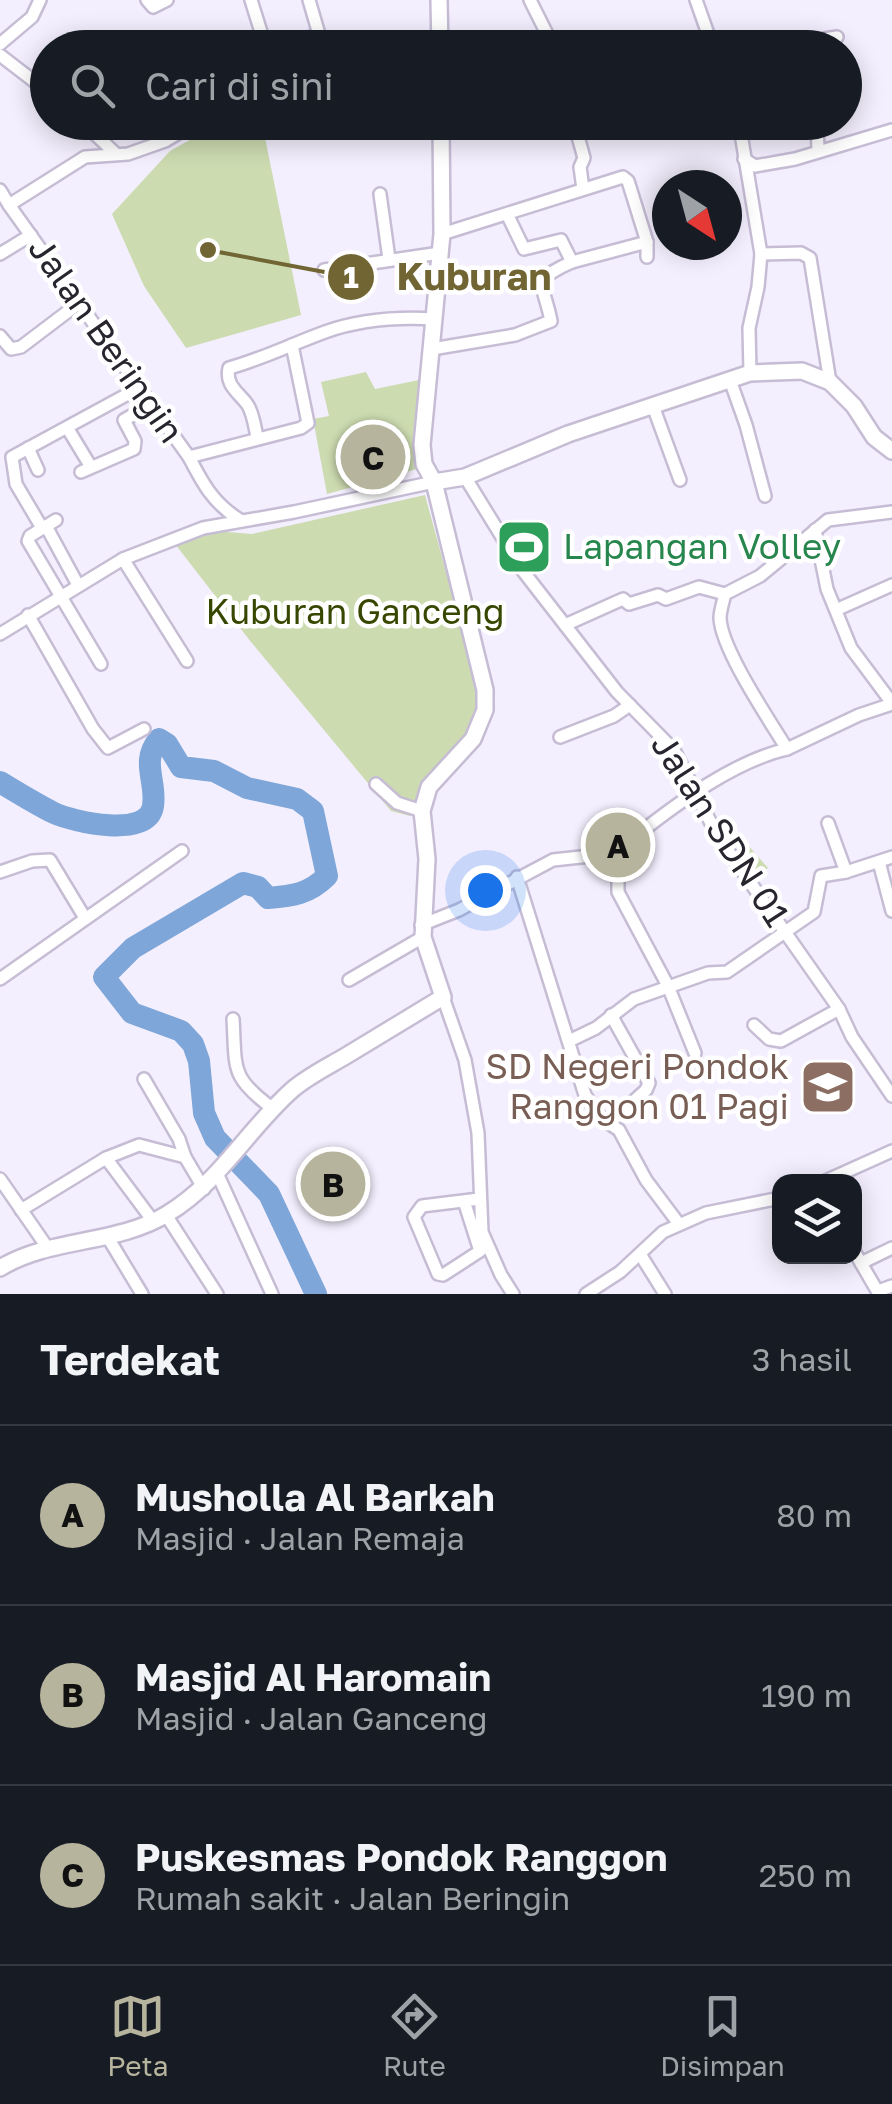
<!DOCTYPE html>
<html lang="id">
<head>
<meta charset="utf-8">
<style>
  :root { --surface:#171b24; --page:#20242c; --text:#f1f3f6; --muted:#9ea1a6; --line:#363941; --accent:#b7b49e }
  body { margin:0; font-family:"Golos Text",sans-serif; background:var(--page); color:var(--text) }
  .controls { position:absolute; right:30px; bottom:30px; display:grid; overflow:hidden; border-radius:20px; box-shadow:0 5px 25px #0003 }
  .controls button { width:90px; height:90px; display:grid; place-items:center; padding:0; border:0; border-bottom:2px solid var(--line); background:var(--surface); color:var(--text); font:50px sans-serif }
  .compass { position:absolute; left:652px; top:170px; width:90px; height:90px; border-radius:50%; background:var(--surface); box-shadow:0 5px 25px #0003; rotate:144deg }
  .you { position:absolute; left:485px; top:890px; width:35px; height:35px; margin:-25px; border:8px solid #fff; border-radius:50%; background:#1a73e8; box-shadow:0 0 0 15px #1a73e833 }
  .badge { display:grid; place-items:center; width:65px; height:65px; border-radius:50%; background:var(--accent); color:#111; font-size:32px; font-weight:700 }
  .pin { position:absolute; translate:-50% -50%; border:5px solid #fff; box-shadow:0 2px 10px #0006 }
  .list { margin:0; padding:0; list-style:none }
  h2 { display:flex; justify-content:space-between; align-items:center; height:130px; margin:0; padding:0 40px; font-size:42px }
  h2 small { font-size:32px; font-weight:400; color:var(--muted) }
  .list li { display:grid; grid-template-columns:65px 1fr auto; gap:30px; align-items:center; box-sizing:border-box; height:180px; padding:0 40px; border-top:2px solid var(--line) }
  .list b { display:block; font-size:38px; white-space:nowrap }
  .list p { margin:0; font-size:32px; white-space:nowrap; color:var(--muted) }
  .list em { font-size:32px; font-style:normal; color:var(--muted) }
  .icon { flex:none; width:55px; height:55px; fill:none; stroke:currentColor; stroke-width:2; stroke-linecap:round; stroke-linejoin:round }
  .map { position:relative; flex:none; width:892px; height:1294px; overflow:hidden }
  .search { position:absolute; background:var(--surface); box-shadow:0 5px 25px #0003; left:30px; right:30px; top:30px; height:110px; display:flex; align-items:center; gap:25px; box-sizing:border-box; padding:0 35px; border-radius:55px; color:var(--muted); font-size:38px }
  .sheet { height:670px; background:var(--surface) }
  nav { display:flex; justify-content:space-around; align-items:center; box-sizing:border-box; height:140px; border-top:2px solid var(--line); background:var(--surface); font-size:28px; color:var(--muted) }
  nav a { display:grid; justify-items:center; gap:5px }
  nav .on { color:var(--accent) }
  .map>svg:first-child { display:block }
  .green { fill:#ccdbb0 }
  .lines { fill:none; stroke-linecap:round; stroke-linejoin:round }
  .river { stroke:#7ea6d8; stroke-width:22 }
  .street-casing { stroke:#c6bdd5; stroke-width:16 }
  .secondary-casing { stroke:#c6bdd5; stroke-width:20 }
  .street { stroke:#fff; stroke-width:11 }
  .secondary { stroke:#fff; stroke-width:15 }
  .labels { text-anchor:middle; stroke-width:9; stroke-linejoin:round; paint-order:stroke }
  .street-label { font-size:35px; fill:#28252e; stroke:#fff }
  .leisure-label { font-size:35px; fill:#27864d; stroke:#fff; text-anchor:start }
  .park-label { font-size:35px; fill:#374700; stroke:#fff }
  .education-label { font-size:35px; fill:#785e54; stroke:#fff; text-anchor:end }
  .leader { fill:none; stroke:#716633; stroke-width:4 }
  .callout-dot { fill:#716633; stroke:#fff; stroke-width:4 }
  .mark-label { font-size:30px; text-anchor:middle; font-weight:bold; fill:#fff }
  .callout-label { font-size:38px; text-anchor:middle; font-weight:bold; fill:#716633; stroke:#fff; stroke-width:9; stroke-linejoin:round; paint-order:stroke }
</style>
</head>
<body>
<div class="map">
<svg width="892" height="1294" viewBox="0 0 892 1294">
  <rect width="100%" height="100%" fill="#f4effe"/>
  <g class="green">
    <path d="M 222,122 L 262,123 L 301,315 L 186,348 L 144,286 L 112,214 L 170,151 Z"/>
    <path d="M 366,372 L 375,389 L 419,380 L 417,469 L 327,494 L 313,419 L 329,416 L 321,382 Z"/>
    <path d="M 425,495 L 482,704 L 463,747 L 427,783 L 410,816 L 391,811 L 251,642 L 175,544 L 216,531 L 252,534 Z"/>
    <path d="M 523,531 L 541,557 L 526,565 L 507,538 Z"/>
    <path d="M 746,843 L 768,868 L 753,879 L 736,853 Z"/>
  </g>
  <g class="lines">
    <path class="river" d="M 0,782 C 18,793 36,804 54,813 C 74,822 148,839 153,806 C 157,781 140,762 159,739 L 167,744 L 181,767 L 214,771 L 247,788 L 297,799 L 313,811 L 327,876 C 309,894 293,896 268,898 L 258,887 L 243,883 L 133,948 L 104,977 L 132,1013 L 181,1031 L 193,1044 L 199,1061 L 204,1113 L 215,1138 L 269,1194 L 316,1294"/>
    <g class="street-casing">
      <g id="street">
        <path d="M 147,0 L 153,7 L 167,0"/>
        <path d="M 251,0 L 266,48"/>
        <path d="M 309,0 L 323,48"/>
        <path d="M 530,0 L 554,48"/>
        <path d="M 696,0 L 713,48"/>
        <path d="M 0,44 L 32,17 L 40,0"/>
        <path d="M 285,44 L 319,35"/>
        <path d="M 768,48 L 837,37"/>
        <path d="M 0,55 L 48,92"/>
        <path d="M 82,122 L 115,153"/>
        <path d="M 197,122 L 165,141 L 128,154 L 85,157 L 9,205 L 189,457 C 203,484 213,503 240,520"/>
        <path d="M 574,122 L 584,158 L 580,167 L 583,189"/>
        <path d="M 739,122 L 761,254 L 758,287 L 749,328 L 750,373"/>
        <path d="M 817,122 L 818,150"/>
        <path d="M 666,126 L 679,122"/>
        <path d="M 744,159 L 755,166 L 795,159 L 892,130"/>
        <path d="M 0,190 L 9,205"/>
        <path d="M 380,194 L 389,259"/>
        <path d="M 442,234 L 623,177 L 628,181 L 647,242 L 647,257"/>
        <path d="M 0,254 L 31,235"/>
        <path d="M 761,254 L 801,253 L 810,258 L 830,382"/>
        <path d="M 572,262 L 647,242"/>
        <path d="M 324,270 L 440,253"/>
        <path d="M 0,336 L 11,349 L 21,347 L 79,303"/>
        <path d="M 432,349 L 515,335 L 551,321 C 544,284 529,281 572,262 L 561,240 L 524,249 L 507,214"/>
        <path d="M 730,380 L 746,425 L 765,496"/>
        <path d="M 653,406 L 680,480"/>
        <path d="M 68,429 L 91,467"/>
        <path d="M 257,437 C 255,428 253,412 247,404 C 238,392 225,385 229,368 C 262,359 292,344 325,332 C 359,320 399,317 434,319"/>
        <path d="M 28,448 L 38,470"/>
        <path d="M 189,457 L 301,428 L 308,423 L 292,345"/>
        <path d="M 81,472 L 134,449 L 135,441 L 124,420 L 152,404"/>
        <path d="M 465,477 L 523,571 L 617,692 L 674,750 L 717,835 L 839,1009 L 852,1037 L 892,1096"/>
        <path d="M 56,520 L 30,536 L 28,541 L 101,664"/>
        <path d="M 46,526 L 78,585"/>
        <path d="M 42,528 L 16,484 L 12,457 L 139,388"/>
        <path d="M 815,530 L 827,589 L 851,648 L 892,703"/>
        <path d="M 123,559 L 187,661"/>
        <path d="M 838,609 L 892,585"/>
        <path d="M 28,615 L 93,729 L 108,748 L 144,729"/>
        <path d="M 565,625 L 623,599 L 629,604 L 658,595 L 666,599 L 699,587 L 725,594"/>
        <path d="M 0,634 L 123,559 L 203,528 L 294,512 L 434,482"/>
        <path d="M 560,737 L 614,716 L 630,705"/>
        <path d="M 787,749 L 859,715 L 892,704"/>
        <path d="M 376,784 L 397,803 L 422,811"/>
        <path d="M 828,823 L 846,872"/>
        <path d="M 879,862 L 892,911"/>
        <path d="M 618,863 L 618,892 L 668,986 L 695,1053"/>
        <path d="M 0,872 L 32,861 L 50,860 L 85,918"/>
        <path d="M 517,877 L 585,1095 L 601,1118 L 619,1130 L 646,1180 L 679,1224"/>
        <path d="M 421,925 L 459,910 L 553,860 L 590,856 L 610,863 L 634,860 L 637,855 L 637,835 C 679,802 735,761 787,749 C 770,721 721,649 720,618 C 720,611 723,602 725,594 L 760,576 L 828,520 L 892,512"/>
        <path d="M 0,979 L 182,851"/>
        <path d="M 349,980 L 423,937"/>
        <path d="M 443,997 L 465,1060 L 478,1133 L 482,1232 L 501,1275 L 513,1294"/>
        <path d="M 233,1019 C 236,1069 230,1077 272,1108"/>
        <path d="M 754,1025 L 769,1039 L 781,1041 L 839,1009"/>
        <path d="M 569,1041 L 596,1028 L 634,999 L 708,973 L 727,972 L 814,912 L 821,876 L 846,872 L 892,857"/>
        <path d="M 144,1079 L 179,1139 L 185,1157"/>
        <path d="M 611,1122 L 646,1090 L 649,1083 L 611,1015"/>
        <path d="M 106,1158 L 153,1221"/>
        <path d="M 217,1173 L 272,1294"/>
        <path d="M 0,1179 L 47,1247"/>
        <path d="M 823,1182 L 892,1151"/>
        <path d="M 464,1201 L 480,1251 L 443,1275 L 438,1274 L 414,1217 L 422,1206 L 479,1199"/>
        <path d="M 21,1210 L 106,1158 L 139,1145 L 185,1157 L 204,1189"/>
        <path d="M 166,1215 L 217,1294"/>
        <path d="M 107,1236 L 142,1294"/>
        <path d="M 854,1251 L 879,1294"/>
        <path d="M 640,1254 L 665,1294"/>
        <path d="M 861,1263 L 892,1248"/>
        <path d="M 878,1291 L 892,1286"/>
        <path d="M 586,1294 L 620,1272 L 663,1232 L 706,1213 L 780,1198"/>
      </g>
    </g>
    <g class="secondary-casing">
      <g id="secondary">
        <path d="M 439,0 L 440,48"/>
        <path d="M 434,482 L 465,477 L 568,434 L 750,373 L 802,371 L 830,382 L 854,406 L 874,437 L 892,451"/>
        <path d="M 0,1268 C 51,1237 117,1245 167,1214 C 219,1183 248,1129 292,1090 C 307,1077 327,1067 344,1057 C 377,1037 410,1017 443,997 L 423,937 L 427,859 L 422,811 L 429,787 L 473,739 L 485,710 L 485,690 L 434,482 L 424,464 L 422,445 L 442,234 L 441,122"/>
      </g>
    </g>
    <use href="#street" class="street"/>
    <use href="#secondary" class="secondary"/>
  </g>
  <defs>
    <g id="stadium-square" transform="scale(2.875)"><rect x="-9" y="-9" width="18" height="18" rx="4" fill="#2e9e5b" stroke="#fff"/><path d="M0-5a6.5 5 0 1 0 0 10a6.5 5 0 1 0 0-10ZM-3.5-1.8h7v3.6h-7Z" fill="#fff"/></g>
    <g id="school-square" transform="scale(2.875)"><rect x="-9" y="-9" width="18" height="18" rx="4" fill="#8d6e63" stroke="#fff"/><path d="M0-5L7-2L0 1L-7-2ZM-4 1L0 2.5L4 1V4Q0 6-4 4Z" fill="#fff"/></g>
  </defs>
  <g fill-rule="evenodd">
    <use href="#stadium-square" x="524" y="547"/>
    <use href="#school-square" x="828" y="1087"/>
  </g>
  <g class="labels">
    <g class="street-label">
      <text transform="translate(106 340) rotate(55)" y="12">Jalan Beringin</text>
      <text transform="translate(720 830) rotate(57)" y="12">Jalan SDN 01</text>
    </g>
    <g class="leisure-label">
      <text x="563" y="559">Lapangan Volley</text>
    </g>
    <g class="park-label">
      <text x="355" y="624">Kuburan Ganceng</text>
    </g>
    <g class="education-label">
      <text x="789" y="1079">SD Negeri Pondok<tspan x="789" dy="40">Ranggon 01 Pagi</tspan></text>
    </g>
  </g>
  <path class="leader" d="M208 250L351 277"/>
  <g class="callout-dot">
    <circle cx="208" cy="250" r="10"/>
    <circle cx="351" cy="277" r="25"/>
  </g>
  <g class="mark-label">
    <text x="351" y="288">1</text>
  </g>
  <g class="callout-label">
    <text x="474" y="290">Kuburan</text>
  </g>
</svg>
<div class="controls">
<button><svg class="icon" aria-label="layers" viewBox="0 0 24 24"><path d="M12 4l9 5-9 5-9-5zM3 14l9 5 9-5"/></svg></button>
</div>
<svg class="compass" viewBox="-18 -18 36 36"><path d="M0-13l5 13h-10z" fill="#e53935"/><path d="M0 13l5-13h-10z" fill="#9ea1a6"/></svg>
<div class="you"></div>
<div class="pin badge" style="left:618px;top:845px">A</div>
<div class="pin badge" style="left:333px;top:1184px">B</div>
<div class="pin badge" style="left:373px;top:457px">C</div>
<div class="search"><svg class="icon" aria-label="search" viewBox="0 0 24 24"><circle cx="10" cy="10" r="6"/><path d="M15 15l6 6"/></svg>Cari di sini</div>
</div>
<section class="sheet">
<h2>Terdekat<small>3 hasil</small></h2>
<ul class="list">
<li><span class="badge">A</span><div><b>Musholla Al Barkah</b><p>Masjid · Jalan Remaja</p></div><em>80 m</em></li>
<li><span class="badge">B</span><div><b>Masjid Al Haromain</b><p>Masjid · Jalan Ganceng</p></div><em>190 m</em></li>
<li><span class="badge">C</span><div><b>Puskesmas Pondok Ranggon</b><p>Rumah sakit · Jalan Beringin</p></div><em>250 m</em></li>
</ul>
</section>
<nav>
<a class="on"><svg class="icon" aria-label="map" viewBox="0 0 24 24"><path d="M3 6l6-2 6 2 6-2v14l-6 2-6-2-6 2zM9 4v14M15 6v14"/></svg>Peta</a>
<a><svg class="icon" aria-label="directions" viewBox="0 0 24 24"><path d="M12 3l9 9-9 9-9-9zM9 14v-3h6M13 9l2 2-2 2"/></svg>Rute</a>
<a><svg class="icon" aria-label="saved" viewBox="0 0 24 24"><path d="M7 4h10v16l-5-4-5 4z"/></svg>Disimpan</a>
</nav>
</body>
</html>
